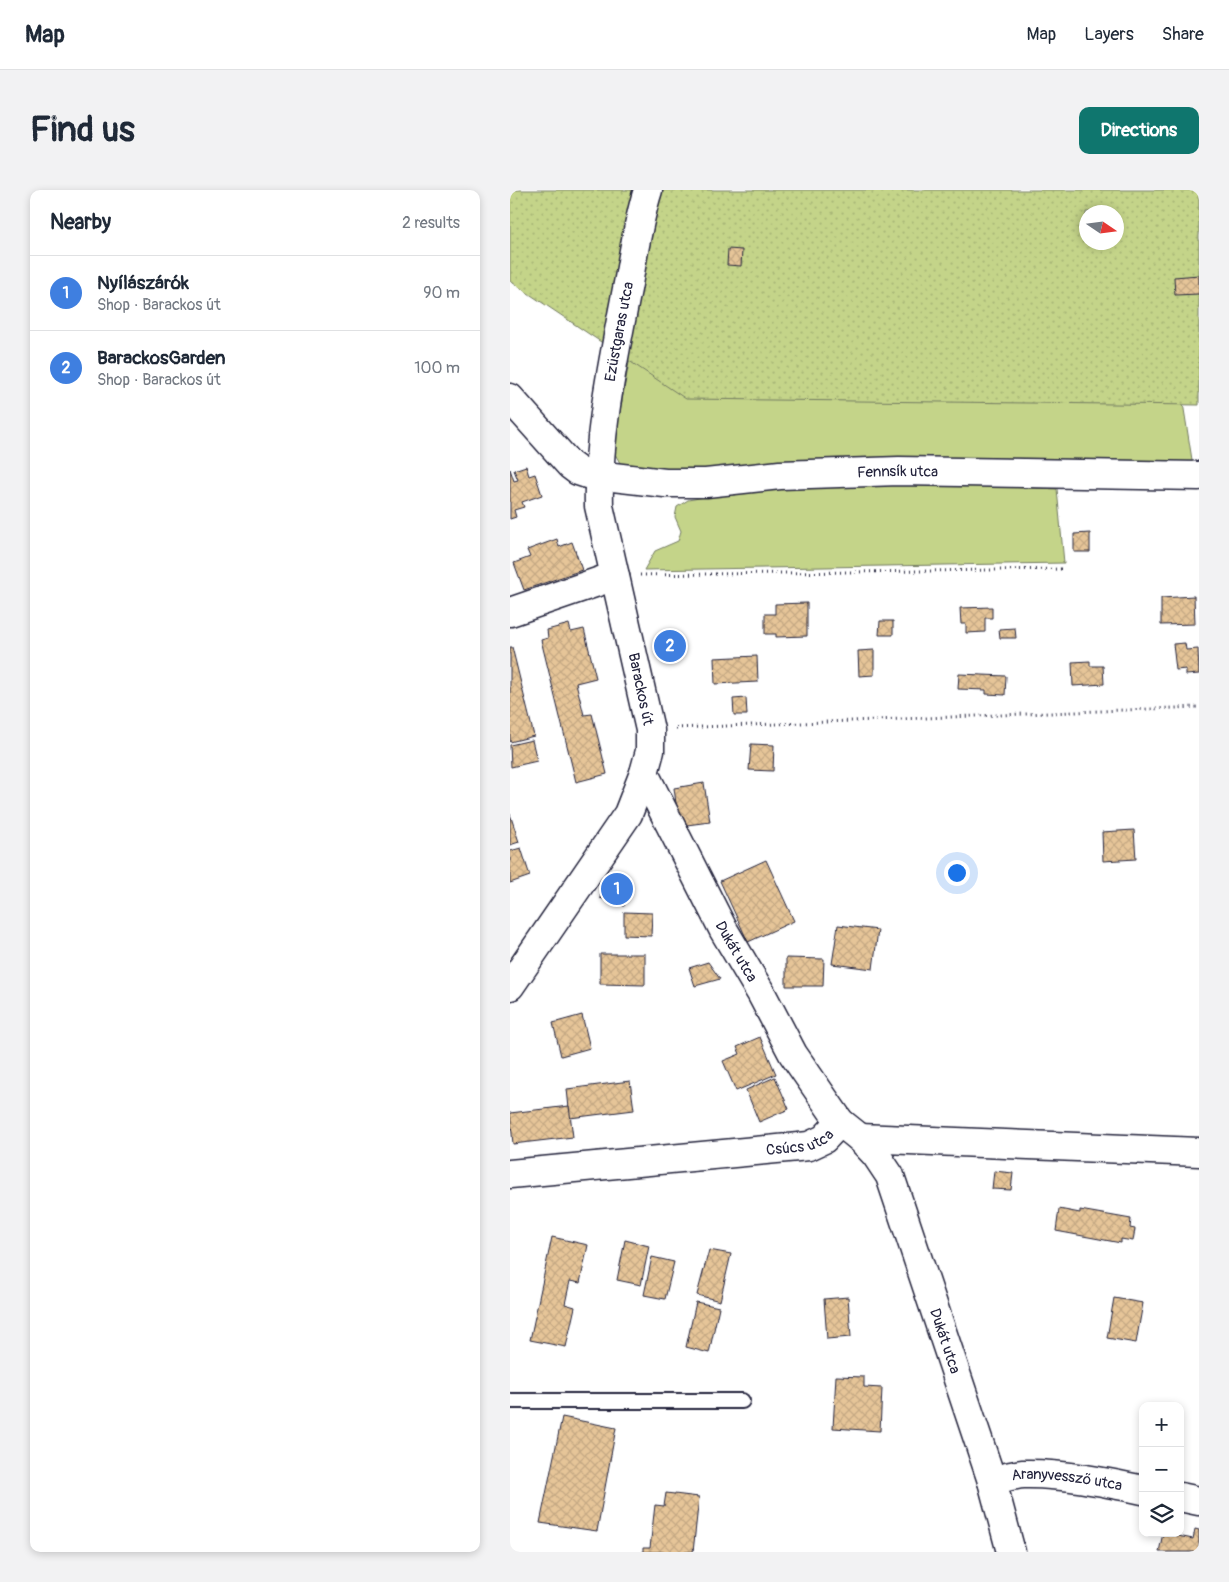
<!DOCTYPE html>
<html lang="en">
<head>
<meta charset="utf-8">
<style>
  :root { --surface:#fff; --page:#f2f2f3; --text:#1f2937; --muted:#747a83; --line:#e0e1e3; --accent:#0f766e }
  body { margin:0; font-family:Pangolin,sans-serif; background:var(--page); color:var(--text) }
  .controls { position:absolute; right:15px; bottom:15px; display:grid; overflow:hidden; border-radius:10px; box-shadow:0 2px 8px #0003 }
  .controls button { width:45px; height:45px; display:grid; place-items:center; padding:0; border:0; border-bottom:1px solid var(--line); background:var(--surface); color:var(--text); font:25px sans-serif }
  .compass { position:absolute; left:569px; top:15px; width:45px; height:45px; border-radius:50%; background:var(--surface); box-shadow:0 2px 8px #0003; rotate:103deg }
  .you { position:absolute; left:446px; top:682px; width:18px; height:18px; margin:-12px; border:4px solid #fff; border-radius:50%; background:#1a73e8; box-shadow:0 0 0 8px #1a73e833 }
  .badge { display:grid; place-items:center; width:32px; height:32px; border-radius:50%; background:var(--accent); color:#fff; font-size:16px; font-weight:700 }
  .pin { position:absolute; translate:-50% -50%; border:2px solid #fff; box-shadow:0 1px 5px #0006 }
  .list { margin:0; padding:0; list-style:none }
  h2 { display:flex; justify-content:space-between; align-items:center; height:65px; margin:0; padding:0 20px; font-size:21px }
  h2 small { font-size:16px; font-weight:400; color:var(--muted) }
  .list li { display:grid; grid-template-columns:32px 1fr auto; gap:15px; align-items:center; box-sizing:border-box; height:75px; padding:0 20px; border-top:1px solid var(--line) }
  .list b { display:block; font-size:19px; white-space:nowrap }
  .list p { margin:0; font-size:16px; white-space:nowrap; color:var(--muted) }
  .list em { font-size:16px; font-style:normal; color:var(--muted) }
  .icon { flex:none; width:28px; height:28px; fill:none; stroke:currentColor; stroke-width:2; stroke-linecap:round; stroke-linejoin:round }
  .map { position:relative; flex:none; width:689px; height:1362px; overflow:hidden; border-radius:10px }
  header { display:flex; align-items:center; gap:30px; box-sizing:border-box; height:70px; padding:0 25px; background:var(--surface); border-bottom:1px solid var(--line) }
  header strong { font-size:24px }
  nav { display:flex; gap:28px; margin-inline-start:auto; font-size:18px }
  .intro { display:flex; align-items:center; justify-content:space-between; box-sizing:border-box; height:120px; padding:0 30px }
  h1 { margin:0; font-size:35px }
  .button { padding:12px 22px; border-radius:10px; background:var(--accent); color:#fff; font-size:18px; font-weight:700 }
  main { display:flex; gap:30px; padding:0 30px }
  aside { flex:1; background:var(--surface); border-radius:10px; box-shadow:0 2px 8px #0003 }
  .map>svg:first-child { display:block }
  .grass { fill:#c4d489; stroke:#737b62 }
  .park { fill:url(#park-dots); stroke:#737b62; fill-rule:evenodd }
  .building { fill:url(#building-cross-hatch); stroke:#22223b }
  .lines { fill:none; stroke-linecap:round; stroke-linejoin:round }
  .service-casing { stroke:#22223b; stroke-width:18 }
  .minor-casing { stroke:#22223b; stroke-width:31 }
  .path { stroke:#22223b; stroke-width:3; stroke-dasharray:1 4; stroke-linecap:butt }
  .service { stroke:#fff; stroke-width:14 }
  .minor { stroke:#fff; stroke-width:28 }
  .labels { text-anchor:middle; stroke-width:4; stroke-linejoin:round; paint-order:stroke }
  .street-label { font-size:15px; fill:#22223b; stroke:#fff }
</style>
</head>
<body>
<header>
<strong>Map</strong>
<nav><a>Map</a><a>Layers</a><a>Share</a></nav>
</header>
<div class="intro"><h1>Find us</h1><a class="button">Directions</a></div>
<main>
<aside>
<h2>Nearby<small>2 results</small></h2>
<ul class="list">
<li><span class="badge" style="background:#3f7fe0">1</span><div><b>Nyílászárók</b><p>Shop · Barackos út</p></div><em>90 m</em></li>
<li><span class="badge" style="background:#3f7fe0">2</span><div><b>BarackosGarden</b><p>Shop · Barackos út</p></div><em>100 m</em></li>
</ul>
</aside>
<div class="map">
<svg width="689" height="1362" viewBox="0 0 689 1362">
  <defs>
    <pattern id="park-dots" width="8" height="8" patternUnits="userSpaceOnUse" patternTransform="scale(1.25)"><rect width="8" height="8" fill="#c4d489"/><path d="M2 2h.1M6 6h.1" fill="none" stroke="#a8b677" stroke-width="1.8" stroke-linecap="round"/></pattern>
    <pattern id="building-cross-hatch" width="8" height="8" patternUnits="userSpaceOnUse" patternTransform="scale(1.25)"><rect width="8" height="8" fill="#e6c598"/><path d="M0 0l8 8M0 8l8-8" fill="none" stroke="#c5a984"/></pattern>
  </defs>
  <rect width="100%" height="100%" fill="#fff"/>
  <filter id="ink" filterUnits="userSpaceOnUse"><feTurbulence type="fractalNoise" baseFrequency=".02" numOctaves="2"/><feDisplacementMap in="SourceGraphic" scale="10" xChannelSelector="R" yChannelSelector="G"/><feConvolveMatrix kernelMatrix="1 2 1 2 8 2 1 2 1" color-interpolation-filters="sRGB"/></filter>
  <g filter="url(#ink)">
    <g class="grass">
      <path d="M 129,119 L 660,131 L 683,276 L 191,282 L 121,279 L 110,273 L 105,264 L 107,237 Z"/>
      <path d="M 390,293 L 547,299 L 554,373 L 134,380 L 145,361 L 168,351 L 171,341 L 165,327 L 167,317 L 178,310 L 269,294 Z"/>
    </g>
    <path class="park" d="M 0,0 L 689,0 L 689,215 L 176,209 L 0,91 ZM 576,22 L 606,22 L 606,52 L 576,52 Z"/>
    <g class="building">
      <path d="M 218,59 L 232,60 L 231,76 L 217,75 Z"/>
      <path d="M 689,85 L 689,104 L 665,105 L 664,87 Z"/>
      <path d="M 16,276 L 19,286 L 25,284 L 32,305 L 12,312 L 14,317 L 4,320 L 6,327 L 0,329 L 0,279 L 4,291 L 8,290 L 4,280 Z"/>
      <path d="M 580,343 L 580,362 L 564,362 L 564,344 Z"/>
      <path d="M 47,349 L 49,357 L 62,352 L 72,380 L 14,400 L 4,373 L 20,367 L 17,360 Z"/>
      <path d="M 684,406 L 685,434 L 651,435 L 651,408 Z"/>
      <path d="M 297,413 L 297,446 L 266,447 L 266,444 L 255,444 L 255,424 L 265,424 L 265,414 Z"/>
      <path d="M 482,417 L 482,428 L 475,428 L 475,442 L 456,443 L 456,434 L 451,434 L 450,418 Z"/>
      <path d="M 370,431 L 383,431 L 383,445 L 369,445 Z"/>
      <path d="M 59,434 L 61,442 L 74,439 L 86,488 L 66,493 L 74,525 L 82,524 L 97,584 L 66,592 L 31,450 L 38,448 L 37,440 Z"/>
      <path d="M 505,438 L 506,448 L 490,448 L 489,439 Z"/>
      <path d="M 675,453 L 676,460 L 688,459 L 689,484 L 676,485 L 676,479 L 666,480 L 663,454 Z"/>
      <path d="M 0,457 L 2,457 L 24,546 L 0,552 Z"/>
      <path d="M 364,460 L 364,485 L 349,486 L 348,461 Z"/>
      <path d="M 247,466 L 248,492 L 205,494 L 204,468 Z"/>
      <path d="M 580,471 L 580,476 L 593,476 L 594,494 L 563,496 L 562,472 Z"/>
      <path d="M 449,484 L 496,486 L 495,505 L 476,504 L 476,500 L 448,499 Z"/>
      <path d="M 236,508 L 237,525 L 224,525 L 223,509 Z"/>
      <path d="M 22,550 L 27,571 L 1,577 L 0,555 Z"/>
      <path d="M 241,554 L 264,555 L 263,581 L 239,580 Z"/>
      <path d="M 194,593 L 200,632 L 169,636 L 164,598 Z"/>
      <path d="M 0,624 L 9,652 L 0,655 Z"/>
      <path d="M 624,640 L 626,669 L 593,671 L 592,642 Z"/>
      <path d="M 11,658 L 20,686 L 0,693 L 0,661 Z"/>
      <path d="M 256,670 L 284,731 L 238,752 L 210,691 Z"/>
      <path d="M 98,685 L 121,693 L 114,716 L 90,708 Z"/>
      <path d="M 114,722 L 142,723 L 141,746 L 114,745 Z"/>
      <path d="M 328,735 L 368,740 L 363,779 L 322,774 Z"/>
      <path d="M 90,764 L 135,764 L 135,795 L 90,794 Z"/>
      <path d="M 276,768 L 314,769 L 313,796 L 276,796 Z"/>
      <path d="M 198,772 L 210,789 L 185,796 L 179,778 Z"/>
      <path d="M 72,825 L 80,858 L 51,866 L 43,833 Z"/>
      <path d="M 250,847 L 266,884 L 226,901 L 213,871 L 230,864 L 227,857 Z"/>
      <path d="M 265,887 L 279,919 L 249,932 L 236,900 Z"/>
      <path d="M 120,891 L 124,920 L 60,928 L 57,899 Z"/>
      <path d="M 59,916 L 63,947 L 3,954 L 0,923 Z"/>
      <path d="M 484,981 L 503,983 L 501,1000 L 482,999 Z"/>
      <path d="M 549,1019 L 570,1023 L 570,1020 L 621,1029 L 620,1038 L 625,1039 L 623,1051 L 611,1049 L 611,1053 L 546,1041 Z"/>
      <path d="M 42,1047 L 78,1055 L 70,1093 L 60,1091 L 55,1114 L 65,1117 L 56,1157 L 20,1150 Z"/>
      <path d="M 115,1050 L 139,1056 L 131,1095 L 107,1090 Z"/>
      <path d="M 199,1060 L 221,1064 L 210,1111 L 187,1105 Z"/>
      <path d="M 142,1067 L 164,1072 L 155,1109 L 134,1105 Z"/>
      <path d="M 338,1107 L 341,1147 L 317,1149 L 314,1109 Z"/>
      <path d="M 604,1108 L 633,1113 L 626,1153 L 597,1148 Z"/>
      <path d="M 186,1112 L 209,1117 L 199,1163 L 176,1157 Z"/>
      <path d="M 326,1186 L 354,1187 L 354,1197 L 372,1198 L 370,1241 L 323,1238 Z"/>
      <path d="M 52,1227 L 106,1238 L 87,1341 L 30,1333 Z"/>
      <path d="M 156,1303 L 189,1307 L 183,1362 L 133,1362 L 133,1358 L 140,1358 L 145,1315 L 154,1316 Z"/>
      <path d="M 685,1339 L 689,1340 L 689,1362 L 649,1362 L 653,1343 L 683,1349 Z"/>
    </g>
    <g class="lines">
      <g class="service-casing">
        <path id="service" d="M 0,1211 L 232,1211"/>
      </g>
      <g class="minor-casing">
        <g id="minor">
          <path id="s1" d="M 0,208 L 60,275 L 68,281 L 77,284 L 155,293 L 196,293 L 270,285 L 389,281 L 689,286"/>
          <path d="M 0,422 L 105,386"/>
          <path id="s2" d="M 134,583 L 213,739 L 251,803 L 283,864 L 330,932 L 350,948 L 366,965 L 380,986 L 482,1291 L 501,1362"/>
          <path id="s3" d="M 0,796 L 118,624 L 134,583 L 140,561 L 140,540 L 89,316 C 87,246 103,173 116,104 C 123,70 127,34 138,0"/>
          <path d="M 350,948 L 689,962"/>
          <path id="s4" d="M 0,984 L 299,956 L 314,949 L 330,932"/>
          <path id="s5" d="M 482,1291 C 492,1288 502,1285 513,1284 C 551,1283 595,1292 633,1300"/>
          <path d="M 670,1307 L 689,1311"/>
        </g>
      </g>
      <g class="path">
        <path d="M 130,385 L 554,379"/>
        <path d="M 166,538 L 689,517"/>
      </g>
      <use href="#service" class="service"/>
      <use href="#minor" class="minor"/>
    </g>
  </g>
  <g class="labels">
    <g class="street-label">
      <text dy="5" stroke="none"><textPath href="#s3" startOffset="702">Ezüstgaras utca</textPath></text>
      <text dy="5" stroke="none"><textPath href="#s1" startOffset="421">Fennsík utca</textPath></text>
      <text transform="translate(131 499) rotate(78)" y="5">Barackos út</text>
      <text dy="5" stroke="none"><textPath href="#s2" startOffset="201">Dukát utca</textPath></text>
      <text dy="5" stroke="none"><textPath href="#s4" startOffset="292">Csúcs utca</textPath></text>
      <text dy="5" stroke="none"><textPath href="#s2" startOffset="649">Dukát utca</textPath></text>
      <text dy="5" stroke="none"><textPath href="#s5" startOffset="76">Aranyvessző utca</textPath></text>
    </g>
  </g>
</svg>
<div class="controls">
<button>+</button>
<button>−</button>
<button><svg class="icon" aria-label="layers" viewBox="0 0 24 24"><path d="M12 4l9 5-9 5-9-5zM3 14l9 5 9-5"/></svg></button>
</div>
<svg class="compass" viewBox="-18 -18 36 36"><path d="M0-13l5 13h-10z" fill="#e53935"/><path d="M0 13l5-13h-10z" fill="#747a83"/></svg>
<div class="you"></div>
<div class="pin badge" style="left:107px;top:699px;background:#3f7fe0">1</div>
<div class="pin badge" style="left:160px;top:456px;background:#3f7fe0">2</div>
</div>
</main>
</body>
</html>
